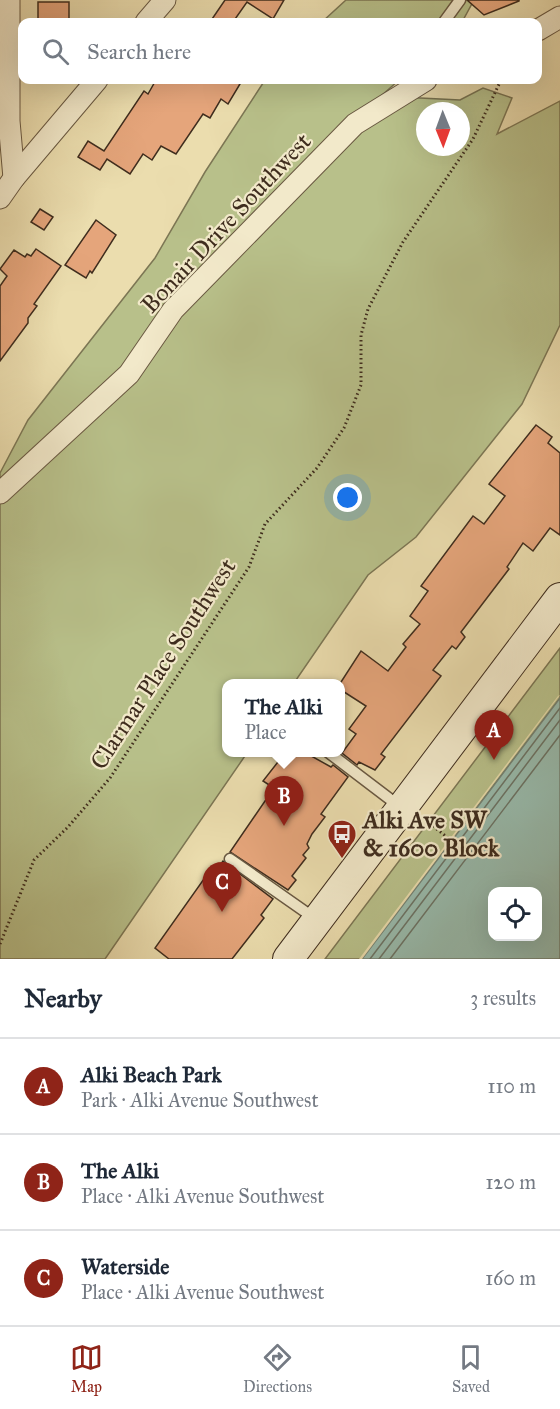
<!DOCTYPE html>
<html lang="en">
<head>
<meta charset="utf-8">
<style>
  :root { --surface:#fff; --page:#f6f6f7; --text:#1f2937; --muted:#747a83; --line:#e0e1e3; --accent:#8f2418 }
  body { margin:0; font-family:"IM FELL Great Primer",serif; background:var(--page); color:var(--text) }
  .controls { position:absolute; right:18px; bottom:18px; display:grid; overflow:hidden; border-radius:12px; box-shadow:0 6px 24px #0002 }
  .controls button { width:54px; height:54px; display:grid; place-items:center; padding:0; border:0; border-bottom:2px solid var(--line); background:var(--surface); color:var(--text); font:30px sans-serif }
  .compass { position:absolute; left:416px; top:102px; width:54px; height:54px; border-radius:50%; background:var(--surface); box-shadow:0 6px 24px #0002; rotate:179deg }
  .you { position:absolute; left:348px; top:498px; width:21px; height:21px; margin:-15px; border:4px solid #fff; border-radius:50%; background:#1a73e8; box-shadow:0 0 0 9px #1a73e833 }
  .badge { display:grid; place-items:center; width:39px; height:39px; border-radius:50%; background:var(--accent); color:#fff; font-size:20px; font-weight:700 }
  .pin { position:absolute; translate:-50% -50px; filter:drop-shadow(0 2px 3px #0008) }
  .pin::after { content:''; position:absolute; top:32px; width:21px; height:18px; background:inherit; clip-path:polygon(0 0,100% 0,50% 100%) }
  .popup { position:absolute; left:222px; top:679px; width:123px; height:78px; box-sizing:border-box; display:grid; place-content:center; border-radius:12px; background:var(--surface); filter:drop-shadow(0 2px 4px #0005); font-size:20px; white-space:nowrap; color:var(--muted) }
  .popup b { font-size:22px; color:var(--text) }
  .popup::after { content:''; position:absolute; left:50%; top:100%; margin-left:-12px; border:12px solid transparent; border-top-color:var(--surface) }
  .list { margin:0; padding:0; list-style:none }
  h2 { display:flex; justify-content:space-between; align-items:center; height:78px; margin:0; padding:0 24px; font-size:26px }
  h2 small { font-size:20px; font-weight:400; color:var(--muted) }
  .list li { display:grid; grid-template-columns:39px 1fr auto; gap:18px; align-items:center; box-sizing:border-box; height:96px; padding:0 24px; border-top:2px solid var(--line) }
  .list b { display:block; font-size:22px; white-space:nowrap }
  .list p { margin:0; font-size:20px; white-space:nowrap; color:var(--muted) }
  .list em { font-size:20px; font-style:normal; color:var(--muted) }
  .icon { flex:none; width:33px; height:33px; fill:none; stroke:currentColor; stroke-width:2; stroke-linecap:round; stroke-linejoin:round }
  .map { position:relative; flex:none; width:560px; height:959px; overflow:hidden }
  .search { position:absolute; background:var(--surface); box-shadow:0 6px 24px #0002; left:18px; right:18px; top:18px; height:66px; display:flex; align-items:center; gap:15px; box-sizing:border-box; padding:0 21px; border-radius:12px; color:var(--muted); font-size:22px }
  .sheet { height:366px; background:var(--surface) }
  nav { display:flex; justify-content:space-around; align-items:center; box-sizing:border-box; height:84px; border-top:2px solid var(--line); background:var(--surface); font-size:16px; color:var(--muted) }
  nav a { display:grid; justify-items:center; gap:3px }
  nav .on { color:var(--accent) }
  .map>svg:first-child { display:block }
  .green { fill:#b8c08a; stroke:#7c7654; stroke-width:1.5; fill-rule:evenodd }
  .water { fill:#98bbad; stroke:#748274; stroke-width:1.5; fill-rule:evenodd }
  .pier { fill:#ebddae }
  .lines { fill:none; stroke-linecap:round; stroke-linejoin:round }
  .shore { stroke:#6c7466; stroke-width:1.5 }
  .building { fill:#e5a57b; stroke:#3f2d1e; stroke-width:1.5 }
  .lane-casing { stroke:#6a5942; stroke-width:13 }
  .street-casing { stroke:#6a5942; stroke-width:23 }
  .secondary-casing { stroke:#3f2d1e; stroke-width:32 }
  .path { stroke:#3f2d1e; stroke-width:3; stroke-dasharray:1.5 3; stroke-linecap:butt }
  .lane { stroke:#f2e9ca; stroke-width:10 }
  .street { stroke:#f2e9ca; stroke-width:21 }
  .secondary { stroke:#f2e9ca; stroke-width:30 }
  .labels { text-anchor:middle; stroke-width:4.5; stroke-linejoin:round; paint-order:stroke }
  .street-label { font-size:24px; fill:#3f2d1e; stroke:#f2e9ca }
  .poi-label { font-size:24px; font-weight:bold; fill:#3f2d1e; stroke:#f2e9ca; text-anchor:start }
</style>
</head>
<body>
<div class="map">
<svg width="560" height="959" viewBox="0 0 560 959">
  <rect width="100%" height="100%" fill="#ebddae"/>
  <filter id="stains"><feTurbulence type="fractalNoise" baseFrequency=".00333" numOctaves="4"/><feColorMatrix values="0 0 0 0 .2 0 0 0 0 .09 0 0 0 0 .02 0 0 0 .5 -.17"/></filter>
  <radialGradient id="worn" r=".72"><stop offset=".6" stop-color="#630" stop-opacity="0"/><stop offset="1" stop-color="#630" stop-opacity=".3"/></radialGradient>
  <g class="green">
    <path d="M 346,0 L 474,0 L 462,22 L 322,22 Z"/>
    <path d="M 265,80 L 399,80 L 381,96 L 460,100 L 483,88 L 512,98 L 497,134 L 560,101 L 560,325 L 522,404 L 416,537 L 368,575 L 294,683 L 227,684 L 227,752 L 247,753 L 105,959 L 0,959 L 0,473 L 28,420 L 155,258 L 205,172 ZM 425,111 L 461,111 L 461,147 L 425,147 Z"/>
    <path d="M 560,648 L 560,698 L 362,959 L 325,959 Z"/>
  </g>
  <path class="water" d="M 560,698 L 560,959 L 362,959 ZM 492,892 L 538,892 L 538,936 L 492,936 Z"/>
  <path class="pier" d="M 560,695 L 362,959 L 359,959 L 558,696 Z"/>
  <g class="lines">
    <g class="shore">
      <path d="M 370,959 L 560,708"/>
      <path d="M 379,959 L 560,720"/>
      <path d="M 390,959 L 560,735"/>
    </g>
  </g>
  <g class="building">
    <path d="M 225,0 L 284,0 L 273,19 L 247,2 L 233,22 L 210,22 Z"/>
    <path d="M 467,0 L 519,0 L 519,1 L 484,15 Z"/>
    <path d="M 38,2 L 69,2 L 69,20 L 66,22 L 38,22 Z"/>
    <path d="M 156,80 L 233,80 L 240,84 L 228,104 L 221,99 L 210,118 L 203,114 L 176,154 L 161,146 L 152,160 L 143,154 L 130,174 L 107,159 L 100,170 L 78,157 L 88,141 L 104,151 L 144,91 L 148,94 Z"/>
    <path d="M 40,209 L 53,217 L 44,230 L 31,222 Z"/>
    <path d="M 96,220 L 116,235 L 92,273 L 90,271 L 86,278 L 65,265 Z"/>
    <path d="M 36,249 L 61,266 L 34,304 L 37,306 L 28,318 L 28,323 L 0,361 L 0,286 L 7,276 L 0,269 L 14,250 L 25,257 L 27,254 L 31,256 Z"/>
    <path d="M 536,425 L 552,437 L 548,443 L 560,453 L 560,535 L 550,528 L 533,551 L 523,543 L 507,567 L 509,569 L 461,632 L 465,637 L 456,649 L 452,646 L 433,670 L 441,676 L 381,754 L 385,757 L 375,770 L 359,762 L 357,765 L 342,753 L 356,734 L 349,729 L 366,706 L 341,690 L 341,682 L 361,651 L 388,671 L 406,647 L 403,644 L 420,624 L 410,616 L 428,591 L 421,586 L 473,516 L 484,524 L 505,496 L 489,484 Z"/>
    <path d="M 285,753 L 306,753 L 331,767 L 333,765 L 348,777 L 321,814 L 325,817 L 312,834 L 307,844 L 309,848 L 303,855 L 306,858 L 292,876 L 296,880 L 288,890 L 230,852 L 274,788 L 263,781 Z"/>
    <path d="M 223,861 L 273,899 L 261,915 L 264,918 L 232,959 L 169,959 L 155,948 L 211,869 L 215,872 Z"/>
  </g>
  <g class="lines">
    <g class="lane-casing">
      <g id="lane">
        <path d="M 444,22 L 460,0"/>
        <path d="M 328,752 L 399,806"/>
        <path d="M 230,859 L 317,920"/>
      </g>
    </g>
    <g class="street-casing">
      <g id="street">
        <path d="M 9,0 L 9,121 L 14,178"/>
        <path d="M 146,22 L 165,0"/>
        <path d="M 538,30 L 560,17"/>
        <path d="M 0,198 L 14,178 L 97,80"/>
        <path d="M 0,493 L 129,374 L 173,310 L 355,124 L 426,80"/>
      </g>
    </g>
    <g class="secondary-casing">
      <path id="secondary" d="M 288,959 L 560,598"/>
    </g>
    <g class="path">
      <path d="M 433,826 L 457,845"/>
      <path d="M 0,944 L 34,860 L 68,827 L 110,778 L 249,567 L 265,524 L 317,468 L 344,428 L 361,385 L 361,335 L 368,309 L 403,242 L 473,139 L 501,80"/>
    </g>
    <use href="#lane" class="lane"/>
    <use href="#street" class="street"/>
    <use href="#secondary" class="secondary"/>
  </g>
  <defs>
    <g id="bus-pin" transform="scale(1.5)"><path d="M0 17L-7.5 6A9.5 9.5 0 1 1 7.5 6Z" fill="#8f2418" stroke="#f2e9ca"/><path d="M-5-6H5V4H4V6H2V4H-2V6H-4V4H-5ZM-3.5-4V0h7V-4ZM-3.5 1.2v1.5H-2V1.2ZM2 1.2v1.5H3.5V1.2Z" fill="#fff"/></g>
  </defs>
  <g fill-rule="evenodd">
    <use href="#bus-pin" x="342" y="834"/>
  </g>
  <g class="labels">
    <g class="street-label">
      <text transform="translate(226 223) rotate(-47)" y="8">Bonair Drive Southwest</text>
      <text transform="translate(163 664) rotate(-57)" y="8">Clarmar Place Southwest</text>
    </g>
    <g class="poi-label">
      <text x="363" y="828">Alki Ave SW<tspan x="363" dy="28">&amp; 1600 Block</tspan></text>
    </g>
  </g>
  <rect width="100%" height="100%" filter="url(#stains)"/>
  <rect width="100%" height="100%" fill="url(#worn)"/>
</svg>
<div class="controls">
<button><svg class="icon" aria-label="locate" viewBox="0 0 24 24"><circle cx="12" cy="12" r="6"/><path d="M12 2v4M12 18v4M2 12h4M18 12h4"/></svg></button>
</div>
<svg class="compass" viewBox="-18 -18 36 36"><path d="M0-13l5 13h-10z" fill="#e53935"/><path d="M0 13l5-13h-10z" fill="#747a83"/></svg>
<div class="you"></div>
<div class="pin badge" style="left:494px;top:760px">A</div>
<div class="pin badge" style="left:284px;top:826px">B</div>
<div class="popup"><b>The Alki</b>Place</div>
<div class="pin badge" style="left:222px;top:912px">C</div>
<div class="search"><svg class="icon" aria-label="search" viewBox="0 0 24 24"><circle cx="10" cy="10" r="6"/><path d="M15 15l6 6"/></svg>Search here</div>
</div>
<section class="sheet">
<h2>Nearby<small>3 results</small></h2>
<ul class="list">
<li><span class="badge">A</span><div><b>Alki Beach Park</b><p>Park · Alki Avenue Southwest</p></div><em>110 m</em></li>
<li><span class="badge">B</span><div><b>The Alki</b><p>Place · Alki Avenue Southwest</p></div><em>120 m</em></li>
<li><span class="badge">C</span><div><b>Waterside</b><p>Place · Alki Avenue Southwest</p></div><em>160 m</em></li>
</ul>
</section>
<nav>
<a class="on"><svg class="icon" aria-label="map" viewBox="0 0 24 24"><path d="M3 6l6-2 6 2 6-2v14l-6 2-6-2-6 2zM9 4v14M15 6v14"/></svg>Map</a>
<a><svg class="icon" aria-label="directions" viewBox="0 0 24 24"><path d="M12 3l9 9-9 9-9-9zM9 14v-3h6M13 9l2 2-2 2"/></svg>Directions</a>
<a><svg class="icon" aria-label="saved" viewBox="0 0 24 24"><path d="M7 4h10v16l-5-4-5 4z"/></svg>Saved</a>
</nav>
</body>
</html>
